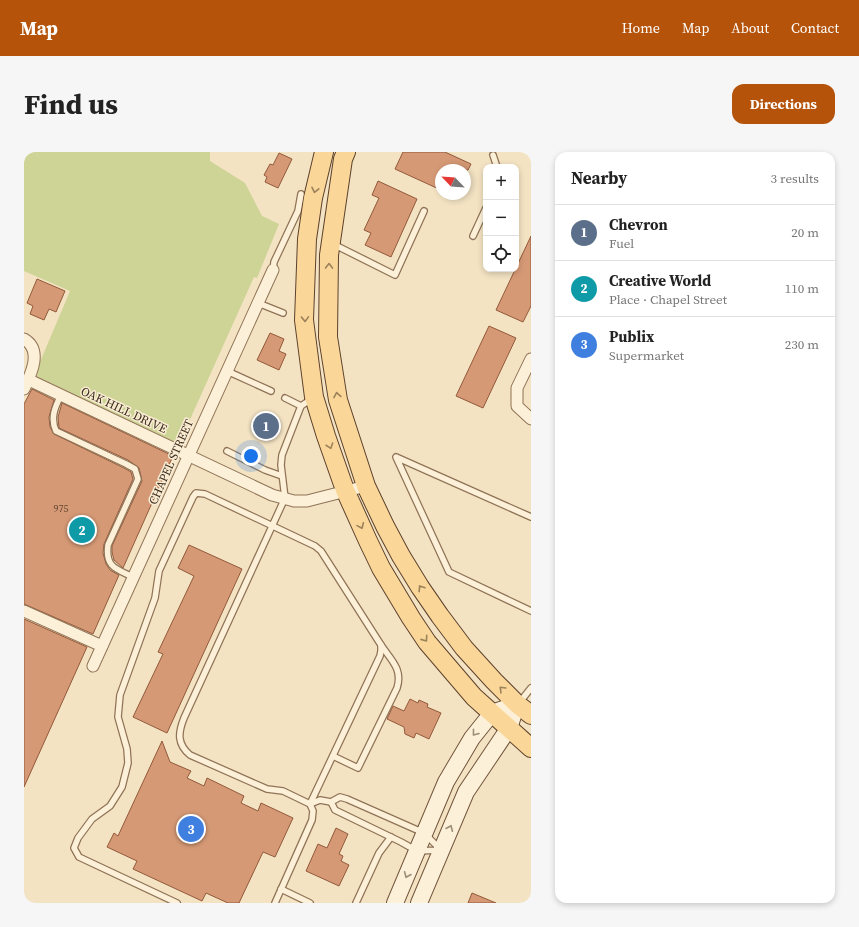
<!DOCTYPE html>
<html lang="en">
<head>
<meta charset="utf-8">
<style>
  :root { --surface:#fff; --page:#f6f6f6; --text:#222; --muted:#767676; --line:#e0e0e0; --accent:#b45309 }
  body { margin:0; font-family:"Source Serif 4",serif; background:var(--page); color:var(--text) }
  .controls { position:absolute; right:12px; top:12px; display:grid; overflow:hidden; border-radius:8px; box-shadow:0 2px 6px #0003 }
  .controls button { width:36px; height:36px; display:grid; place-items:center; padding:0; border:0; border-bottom:1px solid var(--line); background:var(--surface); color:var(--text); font:20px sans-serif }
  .compass { position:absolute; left:411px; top:12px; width:36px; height:36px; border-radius:50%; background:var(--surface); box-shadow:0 2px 6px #0003; rotate:295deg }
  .you { position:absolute; left:227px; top:304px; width:14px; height:14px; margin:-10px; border:3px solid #fff; border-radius:50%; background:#1a73e8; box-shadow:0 0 0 6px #1a73e833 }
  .badge { display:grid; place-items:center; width:26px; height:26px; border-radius:50%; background:var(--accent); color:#fff; font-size:13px; font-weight:700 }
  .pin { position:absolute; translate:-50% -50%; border:2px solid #fff; box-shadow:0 1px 4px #0006 }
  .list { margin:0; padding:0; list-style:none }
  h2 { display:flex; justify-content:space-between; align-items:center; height:52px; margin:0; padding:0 16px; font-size:17px }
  h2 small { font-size:13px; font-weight:400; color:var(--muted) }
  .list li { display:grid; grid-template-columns:26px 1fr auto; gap:12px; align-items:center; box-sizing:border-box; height:56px; padding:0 16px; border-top:1px solid var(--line) }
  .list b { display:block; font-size:15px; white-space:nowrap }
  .list p { margin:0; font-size:13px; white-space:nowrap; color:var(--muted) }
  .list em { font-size:13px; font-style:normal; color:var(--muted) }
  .icon { flex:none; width:22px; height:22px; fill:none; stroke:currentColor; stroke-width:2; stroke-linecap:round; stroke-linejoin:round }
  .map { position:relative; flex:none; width:507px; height:751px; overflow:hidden; border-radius:12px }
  header { display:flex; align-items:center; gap:24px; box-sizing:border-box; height:56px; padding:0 20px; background:var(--accent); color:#fff }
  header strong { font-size:19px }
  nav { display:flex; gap:22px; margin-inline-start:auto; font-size:14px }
  .intro { display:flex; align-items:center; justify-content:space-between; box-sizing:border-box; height:96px; padding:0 24px }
  h1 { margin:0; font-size:28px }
  .button { padding:10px 18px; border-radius:12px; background:var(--accent); color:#fff; font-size:14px; font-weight:700 }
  main { display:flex; gap:24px; padding:0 24px }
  aside { flex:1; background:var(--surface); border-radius:12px; box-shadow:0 2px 6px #0003 }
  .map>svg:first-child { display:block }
  .green { fill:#ced396 }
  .building { fill:#d59975; stroke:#92593a }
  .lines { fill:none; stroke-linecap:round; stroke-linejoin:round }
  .lane-casing { stroke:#907357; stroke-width:8 }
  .street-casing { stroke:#907357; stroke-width:13 }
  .secondary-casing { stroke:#72543b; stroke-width:18 }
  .primary-casing { stroke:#5d412c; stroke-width:20 }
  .lane { stroke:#fcf0d8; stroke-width:5.5 }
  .street { stroke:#fcf0d8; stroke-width:11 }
  .secondary { stroke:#fcf0d8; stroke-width:16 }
  .primary { stroke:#fad798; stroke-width:18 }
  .oneway { stroke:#9c825a }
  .oneway2 { stroke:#9d8e7a }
  .labels { text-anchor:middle; stroke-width:3; stroke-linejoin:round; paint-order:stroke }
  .number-label { font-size:10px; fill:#644733 }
  .street-label { font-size:12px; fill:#3e2c1d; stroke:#f9edd4 }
</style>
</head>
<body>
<header>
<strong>Map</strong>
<nav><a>Home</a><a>Map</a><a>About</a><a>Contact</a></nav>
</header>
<div class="intro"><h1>Find us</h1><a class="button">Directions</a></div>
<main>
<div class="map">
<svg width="507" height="751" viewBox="0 0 507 751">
  <rect width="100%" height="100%" fill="#f3e3c3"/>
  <path class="green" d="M 0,0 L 186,0 L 186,9 L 221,31 L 238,64 L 255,72 L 233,126 L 230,125 L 155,292 L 12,225 L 16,210 L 46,139 L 0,119 Z"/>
  <g class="building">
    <path d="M 379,0 L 421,0 L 447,12 L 444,18 L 417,18 L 417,38 L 371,17 Z"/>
    <path d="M 255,1 L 268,7 L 254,36 L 241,30 L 243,25 L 240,23 L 246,12 L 249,13 Z"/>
    <path d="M 354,29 L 393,47 L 367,105 L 341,93 L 347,81 L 340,78 L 355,46 L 348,43 Z"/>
    <path d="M 507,84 L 507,154 L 499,170 L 472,158 Z"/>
    <path d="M 13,127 L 41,139 L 32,160 L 25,157 L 20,168 L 6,162 L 9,154 L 3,151 Z"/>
    <path d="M 465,174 L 492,186 L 459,256 L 432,244 Z"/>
    <path d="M 246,181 L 260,187 L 255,199 L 262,202 L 255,218 L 233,208 Z"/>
    <path d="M 8,237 L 30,248 L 25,265 L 26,275 L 30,282 L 100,316 L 107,320 L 109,327 L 80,392 L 79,401 L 82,412 L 86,418 L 95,423 L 69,482 L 0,452 L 0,252 Z"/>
    <path d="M 38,251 L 149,304 L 99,416 L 90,408 L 88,400 L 88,394 L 118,329 L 115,316 L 104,308 L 35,276 L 34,265 Z"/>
    <path d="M 165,393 L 218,417 L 143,581 L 109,565 L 139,502 L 134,500 L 170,424 L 154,416 Z"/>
    <path d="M 0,467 L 63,495 L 0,635 Z"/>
    <path d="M 386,547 L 394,551 L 395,548 L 404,552 L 403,555 L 417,561 L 405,587 L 392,581 L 390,586 L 381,582 L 380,575 L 363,567 L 369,554 L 380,559 Z"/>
    <path d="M 138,589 L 146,610 L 167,619 L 163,626 L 180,634 L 183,626 L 220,644 L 217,651 L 234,659 L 237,651 L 269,666 L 251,705 L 239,700 L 215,751 L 204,751 L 182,741 L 178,749 L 109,717 L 113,709 L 83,695 L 90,681 L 94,684 Z"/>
    <path d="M 312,676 L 324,682 L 315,702 L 319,704 L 317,709 L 325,713 L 315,734 L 282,719 L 294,692 L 303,696 Z"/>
    <path d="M 448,741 L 472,751 L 444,751 Z"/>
  </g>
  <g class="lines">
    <g class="lane-casing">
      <g id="lane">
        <path d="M 469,3 L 473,15"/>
        <path d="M 449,84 L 462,56"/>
        <path d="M 309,92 L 371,123 L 400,59"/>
        <path d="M 249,118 L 250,110 L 274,59 L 277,42"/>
        <path d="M 234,151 L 259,161"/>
        <path d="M 203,219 L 247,239"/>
        <path d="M 37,243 C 31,255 26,266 32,279 L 102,312 L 111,317 L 114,327 L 84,393 C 81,415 92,417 109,425"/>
        <path d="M 261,246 L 277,254"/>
        <path d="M 289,246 L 277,254 L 258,303 L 257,313 L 261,346 L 160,566 C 154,581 153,592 166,603 L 243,637 L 259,639 L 286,652 L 296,648 L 307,650"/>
        <path d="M 203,299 L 241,318 L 258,324"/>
        <path d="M 507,365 L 372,305 L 425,420 L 507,459"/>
        <path d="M 495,551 L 507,536"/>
        <path d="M 309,604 L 334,616 L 373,536 C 379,517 367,508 357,493"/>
        <path d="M 316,645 L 323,647 L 400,681 L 417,698 L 393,699 L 377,690 L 311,658 L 307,650 Z"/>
        <path d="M 257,737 L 286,751"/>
        <path d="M 153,751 L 55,705 L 50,696 L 54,686 L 68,667 L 86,654 L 98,635 L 104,611 L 103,597 L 94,565 L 96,543 L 131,446 L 135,419 L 169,345 L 172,341 L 181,342 L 291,394 L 297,399 L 357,493 L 357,499 L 356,504 L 286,652 L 289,659 L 288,668 L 251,751"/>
        <path d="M 332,751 L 355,701 L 367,685"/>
      </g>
    </g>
    <g class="street-casing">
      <g id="street">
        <path d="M 0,187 C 19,198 7,222 0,237"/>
        <path d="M 507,207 L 493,236 L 493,254 L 507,267"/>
        <path d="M 5,228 L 248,343 L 270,349 L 283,349 L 342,334"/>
        <path d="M 0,459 L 78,494"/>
        <path d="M 69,514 L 249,118"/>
      </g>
    </g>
    <g class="secondary-casing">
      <g id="secondary">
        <path d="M 371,751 L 422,630 L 448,586 L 468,561 L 493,552"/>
        <path d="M 395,751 L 442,640 L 485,576 L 493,552"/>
      </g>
    </g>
    <g class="primary-casing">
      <g id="primary">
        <path d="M 300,0 L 289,46 L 283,87 L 280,168 L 290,245 L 302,284 L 321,338 L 344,389 L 357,416 L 387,466 L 403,490 L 450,545 L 507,596"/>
        <path d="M 322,0 L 319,7 L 305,103 L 304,185 L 314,248 L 342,334 L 361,374 L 377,404 L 396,435 L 416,464 L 440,496 L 470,529 L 493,552 L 507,563"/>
      </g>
    </g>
    <use href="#lane" class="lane"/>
    <use href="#street" class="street"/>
    <use href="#secondary" class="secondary"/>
    <use href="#primary" class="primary"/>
  </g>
  <defs><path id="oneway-chevron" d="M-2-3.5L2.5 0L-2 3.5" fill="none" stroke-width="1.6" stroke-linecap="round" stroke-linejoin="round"/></defs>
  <g class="oneway">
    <use href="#oneway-chevron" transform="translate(291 38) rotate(102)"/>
    <use href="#oneway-chevron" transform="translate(305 114) rotate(-89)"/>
    <use href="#oneway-chevron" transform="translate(281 167) rotate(88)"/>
    <use href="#oneway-chevron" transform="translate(313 243) rotate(-100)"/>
    <use href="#oneway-chevron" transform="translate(306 294) rotate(71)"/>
    <use href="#oneway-chevron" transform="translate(337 374) rotate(66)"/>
    <use href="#oneway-chevron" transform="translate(397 436) rotate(-123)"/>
    <use href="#oneway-chevron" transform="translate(401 487) rotate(55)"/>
    <use href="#oneway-chevron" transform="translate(478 537) rotate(-135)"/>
  </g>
  <g class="oneway2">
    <use href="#oneway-chevron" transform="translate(451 581) rotate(128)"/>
    <use href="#oneway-chevron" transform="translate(426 676) rotate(-67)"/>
    <use href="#oneway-chevron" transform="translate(383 723) rotate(113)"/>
  </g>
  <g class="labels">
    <g class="number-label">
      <text x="37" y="360">975</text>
    </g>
    <g class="street-label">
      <text transform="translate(100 258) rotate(25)" y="4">OAK HILL DRIVE</text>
      <text transform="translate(147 310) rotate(-66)" y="4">CHAPEL STREET</text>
    </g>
  </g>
</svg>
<div class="controls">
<button>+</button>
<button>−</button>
<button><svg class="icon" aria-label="locate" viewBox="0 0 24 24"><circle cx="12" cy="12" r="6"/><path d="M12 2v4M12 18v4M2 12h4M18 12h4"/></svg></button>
</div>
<svg class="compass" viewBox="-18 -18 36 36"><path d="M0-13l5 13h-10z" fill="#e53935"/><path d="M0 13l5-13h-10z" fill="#767676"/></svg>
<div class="you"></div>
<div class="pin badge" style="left:242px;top:274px;background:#5c6f8a">1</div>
<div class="pin badge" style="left:58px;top:378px;background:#0f9aa8">2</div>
<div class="pin badge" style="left:167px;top:677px;background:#3f7fe0">3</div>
</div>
<aside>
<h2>Nearby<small>3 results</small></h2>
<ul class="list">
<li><span class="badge" style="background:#5c6f8a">1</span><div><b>Chevron</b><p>Fuel</p></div><em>20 m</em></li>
<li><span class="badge" style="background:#0f9aa8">2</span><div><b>Creative World</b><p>Place · Chapel Street</p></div><em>110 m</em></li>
<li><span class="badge" style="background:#3f7fe0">3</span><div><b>Publix</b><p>Supermarket</p></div><em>230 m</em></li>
</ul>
</aside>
</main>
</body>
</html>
